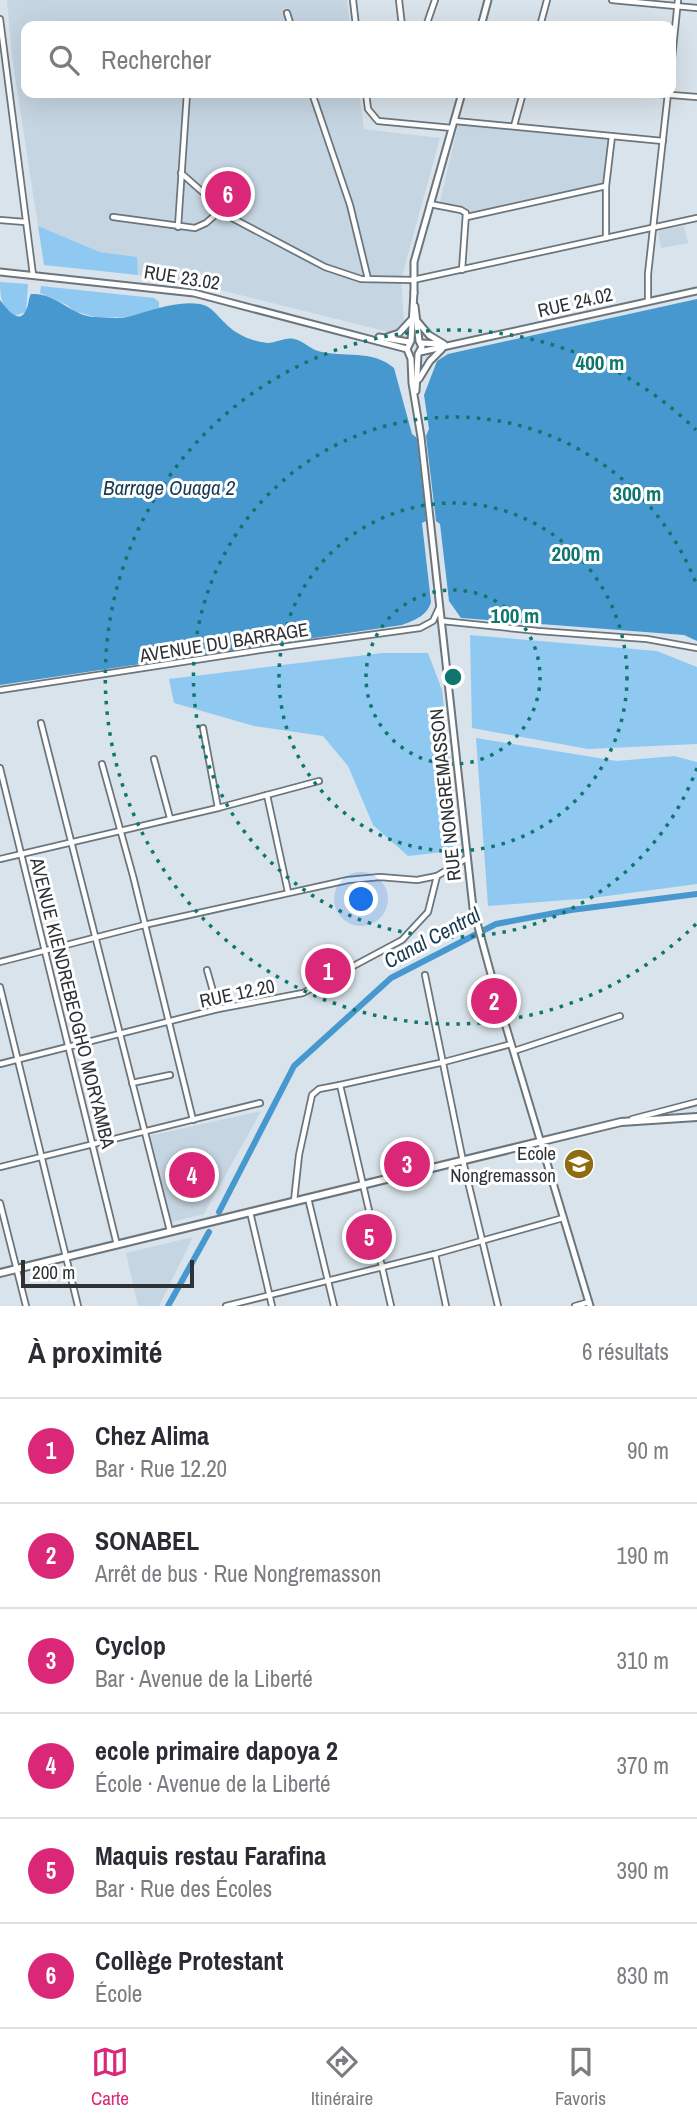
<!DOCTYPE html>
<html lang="fr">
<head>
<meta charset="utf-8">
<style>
  :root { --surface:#fff; --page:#f2f2f3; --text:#2b2b33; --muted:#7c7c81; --line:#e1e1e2; --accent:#db2777 }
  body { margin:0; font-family:"Archivo Narrow",sans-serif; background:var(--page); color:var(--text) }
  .scale { position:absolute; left:21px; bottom:18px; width:173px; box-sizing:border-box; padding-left:7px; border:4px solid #2e3235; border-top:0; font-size:19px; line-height:24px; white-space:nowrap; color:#2e3235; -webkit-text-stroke:5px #fff; paint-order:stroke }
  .you { position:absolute; left:362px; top:900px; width:24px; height:24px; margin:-18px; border:5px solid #fff; border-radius:50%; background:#1a73e8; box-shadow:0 0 0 10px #1a73e833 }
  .badge { display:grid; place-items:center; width:46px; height:46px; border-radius:50%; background:var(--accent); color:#fff; font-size:23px; font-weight:700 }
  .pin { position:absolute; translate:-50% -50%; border:4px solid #fff; box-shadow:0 2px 7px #0006 }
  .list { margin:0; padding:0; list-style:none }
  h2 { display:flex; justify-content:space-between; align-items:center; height:91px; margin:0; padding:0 28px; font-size:30px }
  h2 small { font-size:23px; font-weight:400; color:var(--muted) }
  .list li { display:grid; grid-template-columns:46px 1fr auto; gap:21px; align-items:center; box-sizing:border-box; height:105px; padding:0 28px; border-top:2px solid var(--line) }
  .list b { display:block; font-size:26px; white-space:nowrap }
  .list p { margin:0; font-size:23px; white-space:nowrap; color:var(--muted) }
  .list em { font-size:23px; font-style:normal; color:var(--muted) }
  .icon { flex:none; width:38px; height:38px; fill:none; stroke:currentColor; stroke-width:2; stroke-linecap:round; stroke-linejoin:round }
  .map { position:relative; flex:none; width:697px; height:1306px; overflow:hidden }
  .search { position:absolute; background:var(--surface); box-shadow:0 7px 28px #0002; left:21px; right:21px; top:21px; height:77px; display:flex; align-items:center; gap:18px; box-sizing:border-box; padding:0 24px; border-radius:14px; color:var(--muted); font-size:26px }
  .sheet { height:721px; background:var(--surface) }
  nav { display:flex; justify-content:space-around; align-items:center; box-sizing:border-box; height:98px; border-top:2px solid var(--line); background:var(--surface); font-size:19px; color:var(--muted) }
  nav a { display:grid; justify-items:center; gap:4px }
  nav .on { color:var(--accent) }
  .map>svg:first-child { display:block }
  .built { fill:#c6d5e2 }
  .green { fill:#8fc9f2 }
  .water { fill:#4798ce }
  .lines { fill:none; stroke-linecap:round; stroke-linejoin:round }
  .canal { stroke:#4798ce; stroke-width:6 }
  .minor-casing { stroke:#6c757b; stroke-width:8 }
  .tertiary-casing { stroke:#6c757b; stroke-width:9 }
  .secondary-casing { stroke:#6c757b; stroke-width:10 }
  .minor { stroke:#fff; stroke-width:4.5 }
  .tertiary { stroke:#fff; stroke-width:5 }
  .secondary { stroke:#fff; stroke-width:6 }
  .ring { fill:none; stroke:#0f766e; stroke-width:3.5; stroke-dasharray:3.5 7 }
  .labels { text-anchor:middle; stroke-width:6; stroke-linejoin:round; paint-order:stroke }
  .street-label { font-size:19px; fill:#2e3235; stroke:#fff }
  .poi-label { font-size:19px; fill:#2e3235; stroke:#fff; text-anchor:end }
  .water-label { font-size:21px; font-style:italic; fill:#183b52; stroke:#fff }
  .centre { fill:#0f766e; stroke:#fff; stroke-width:3.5 }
  .ring-label { font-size:21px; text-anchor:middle; font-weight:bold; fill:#0f766e; stroke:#fff; stroke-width:6; stroke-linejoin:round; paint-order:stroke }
</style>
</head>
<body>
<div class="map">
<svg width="697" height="1306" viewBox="0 0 697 1306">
  <rect width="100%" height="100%" fill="#d9e3eb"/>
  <g class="built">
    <path d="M 7,0 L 347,0 L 350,26 L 26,26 L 26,93 L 359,93 L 364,129 L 440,138 L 401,280 L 404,321 L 393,333 L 188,282 L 138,275 L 137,257 L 100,252 L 38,226 L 12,57 Z"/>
    <path d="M 458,125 L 612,139 L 608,182 L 472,214 L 466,207 L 440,202 Z"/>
    <path d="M 684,226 L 688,243 L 661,248 L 658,231 Z"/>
    <path d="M 261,1111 L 204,1214 L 172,1222 L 149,1136 Z"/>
    <path d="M 193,1237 L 159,1306 L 138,1306 L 126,1253 Z"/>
  </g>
  <g class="green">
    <path d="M 38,226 L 100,252 L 137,257 L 138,275 L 44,265 Z"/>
    <path d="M 0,282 L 28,284 L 26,312 L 14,316 C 1,307 0,296 0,282 Z"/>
    <path d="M 41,286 L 154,298 L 159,302 L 159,309 L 126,317 L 95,317 L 74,311 L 67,305 L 40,293 Z"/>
    <path d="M 470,635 L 657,651 L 697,667 L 697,744 L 588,749 L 472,728 Z"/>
    <path d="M 382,653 L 428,653 L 442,690 L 456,815 L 452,851 L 408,856 L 373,825 L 348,766 L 323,736 L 254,726 L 174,703 L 169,679 Z"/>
    <path d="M 476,738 L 617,761 L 674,756 L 697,762 L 697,884 L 592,898 L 488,906 Z"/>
  </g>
  <g class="water">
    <path d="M 31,294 C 56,292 71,316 95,317 C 104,317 118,319 127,317 C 150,311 177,300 200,304 C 213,307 216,315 225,323 C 235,334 253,342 268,343 C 276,343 285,337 294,339 C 302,340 309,348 318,351 C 343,358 372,349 394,368 L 412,434 L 417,438 L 426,521 L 422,523 L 431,602 C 427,616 415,620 402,625 L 0,685 L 0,300 C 5,306 19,327 26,310 C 29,305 28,299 31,294 Z"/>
    <path d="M 697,299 L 697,641 L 684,635 L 461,618 L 449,601 L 440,524 L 436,521 L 426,436 L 429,429 L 424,395 L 437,361 L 448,354 Z"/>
  </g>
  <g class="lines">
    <g class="canal">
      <path d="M 219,1212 L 294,1066 L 391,978 L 496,924 L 571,910 L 697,894"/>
      <path d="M 168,1306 L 209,1232"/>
    </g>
    <g class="minor-casing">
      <g id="minor">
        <path d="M 353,0 L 356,26"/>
        <path d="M 399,0 L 402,26"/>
        <path d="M 612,0 L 697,8"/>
        <path d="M 287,13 L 291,26"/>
        <path d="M 0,19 L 33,275"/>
        <path d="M 426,26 L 435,0"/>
        <path d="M 540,26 L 547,0"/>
        <path d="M 671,68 L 678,0"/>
        <path d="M 312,93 L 350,205 L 368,279"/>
        <path d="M 366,93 L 368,109 L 378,121 L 452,128"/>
        <path d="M 646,93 L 697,97"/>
        <path d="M 455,121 L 663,141"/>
        <path d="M 514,126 L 523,93"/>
        <path d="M 181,173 L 232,218 L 325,267 L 361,279 L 413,280 L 697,218"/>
        <path d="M 430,204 L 461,210 L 466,213 L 462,270"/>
        <path d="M 113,217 L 195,228 L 206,223 L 221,210"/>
        <path d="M 467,217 L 606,186"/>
        <path d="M 0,220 L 25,222"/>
        <path d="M 178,227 L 187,93"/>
        <path d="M 606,238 L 606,186 L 612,136"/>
        <path d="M 648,302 L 648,274 L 668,93"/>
        <path d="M 442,621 L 538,631 L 647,639 L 697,648"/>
        <path d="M 0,690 L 260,650 L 420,628 L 433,621 L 439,608"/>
        <path d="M 41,723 L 170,1231"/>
        <path d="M 203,728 L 218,808"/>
        <path d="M 154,759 L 170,818"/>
        <path d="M 102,764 L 133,876 L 193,1120"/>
        <path d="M 0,768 L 117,1245"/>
        <path d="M 267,795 L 288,892"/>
        <path d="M 0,859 L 218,808 L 319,781"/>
        <path d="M 0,962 L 144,925 L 348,880 L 380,877 L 417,880 L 437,876"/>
        <path d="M 207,970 L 218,1009"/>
        <path d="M 425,975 L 463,1161 L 498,1306"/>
        <path d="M 0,987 L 78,1306"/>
        <path d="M 514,1051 L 620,1016"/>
        <path d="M 0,1064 L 218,1009 L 303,993 L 402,940 L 428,912 L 437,876 L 467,858"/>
        <path d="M 132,1083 L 170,1075"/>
        <path d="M 632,1119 L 697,1102"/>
        <path d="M 0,1167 L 260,1103"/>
        <path d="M 308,1198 L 334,1306"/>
        <path d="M 294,1201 L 299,1155 L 312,1095 L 319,1089 L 340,1085"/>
        <path d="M 0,1203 L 26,1306"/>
        <path d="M 250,1212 L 272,1306"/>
        <path d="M 435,1254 L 446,1306"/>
        <path d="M 226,1306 L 435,1254 L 563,1218"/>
        <path d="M 391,1306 L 340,1085 L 444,1062 L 511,1044"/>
        <path d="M 575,1306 L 589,1302"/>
      </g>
    </g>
    <g class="tertiary-casing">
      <g id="tertiary">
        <path d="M 481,26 L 488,0"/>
        <path d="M 0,272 L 194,293 L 407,349"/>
        <path d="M 414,292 L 411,341 L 407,349 L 411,359 L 412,383 L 421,437 L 473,908 L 498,1000 L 590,1306"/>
        <path d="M 414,293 L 414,262 L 462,93"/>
        <path d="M 415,306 L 419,341 L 422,347 L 418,354 L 416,391"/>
        <path d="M 418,322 L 429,335 L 444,344"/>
        <path d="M 379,337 L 409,342"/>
        <path d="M 387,337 L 399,333 L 412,319"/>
        <path d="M 421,343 L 442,344"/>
        <path d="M 420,352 L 697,291"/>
        <path d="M 419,379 L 430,361 L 442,349"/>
      </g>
    </g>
    <g class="secondary-casing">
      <path id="secondary" d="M 0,1273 L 621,1122 L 697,1117"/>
    </g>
    <use href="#minor" class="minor"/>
    <use href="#tertiary" class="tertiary"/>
    <use href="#secondary" class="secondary"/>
  </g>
  <g class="ring">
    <circle cx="453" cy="677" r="87"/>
    <circle cx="453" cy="677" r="174"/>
    <path d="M697 768A260 260 0 1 1 697 586"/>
    <path d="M696 924A347 347 0 1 1 696 430"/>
  </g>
  <defs>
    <g id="school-disc" transform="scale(1.575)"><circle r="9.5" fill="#8d6d10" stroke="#fff"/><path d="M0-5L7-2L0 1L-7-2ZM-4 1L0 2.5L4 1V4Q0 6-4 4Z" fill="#fff"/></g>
  </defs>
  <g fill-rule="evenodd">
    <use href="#school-disc" x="579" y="1164"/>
  </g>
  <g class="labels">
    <g class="street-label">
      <text transform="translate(182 277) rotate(9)" y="7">RUE 23.02</text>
      <text transform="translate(575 302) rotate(-13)" y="7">RUE 24.02</text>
      <text transform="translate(224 642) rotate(-9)" y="7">AVENUE DU BARRAGE</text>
      <text transform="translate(445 795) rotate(-96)" y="7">RUE NONGREMASSON</text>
      <text transform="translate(237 993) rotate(-12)" y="7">RUE 12.20</text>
      <text transform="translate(73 1003) rotate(76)" y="7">AVENUE KIENDREBEOGHO MORYAMBA</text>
    </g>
    <g class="poi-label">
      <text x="556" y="1160">Ecole<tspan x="556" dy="22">Nongremasson</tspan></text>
    </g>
    <g class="water-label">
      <text x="169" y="495">Barrage Ouaga 2</text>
      <text transform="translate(432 938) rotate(-28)" y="7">Canal Central</text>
    </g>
  </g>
  <circle cx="453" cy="677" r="10" class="centre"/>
  <g class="ring-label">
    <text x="600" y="370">400 m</text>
    <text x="637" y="501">300 m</text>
    <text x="576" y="561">200 m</text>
    <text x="515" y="623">100 m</text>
  </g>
</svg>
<div class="scale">200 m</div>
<div class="you"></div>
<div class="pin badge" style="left:328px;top:971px">1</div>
<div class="pin badge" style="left:494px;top:1001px">2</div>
<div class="pin badge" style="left:407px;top:1164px">3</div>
<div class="pin badge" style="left:192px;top:1175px">4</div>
<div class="pin badge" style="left:369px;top:1237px">5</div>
<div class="pin badge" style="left:228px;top:194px">6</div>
<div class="search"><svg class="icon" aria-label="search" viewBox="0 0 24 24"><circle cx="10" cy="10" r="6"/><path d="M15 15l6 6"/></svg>Rechercher</div>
</div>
<section class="sheet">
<h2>À proximité<small>6 résultats</small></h2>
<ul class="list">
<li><span class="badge">1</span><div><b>Chez Alima</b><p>Bar · Rue 12.20</p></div><em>90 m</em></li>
<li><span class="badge">2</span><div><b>SONABEL</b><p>Arrêt de bus · Rue Nongremasson</p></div><em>190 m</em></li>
<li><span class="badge">3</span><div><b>Cyclop</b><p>Bar · Avenue de la Liberté</p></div><em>310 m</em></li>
<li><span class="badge">4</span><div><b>ecole primaire dapoya 2</b><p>École · Avenue de la Liberté</p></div><em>370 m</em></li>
<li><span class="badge">5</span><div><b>Maquis restau Farafina</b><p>Bar · Rue des Écoles</p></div><em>390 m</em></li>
<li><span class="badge">6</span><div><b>Collège Protestant</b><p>École</p></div><em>830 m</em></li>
</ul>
</section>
<nav>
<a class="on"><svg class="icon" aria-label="map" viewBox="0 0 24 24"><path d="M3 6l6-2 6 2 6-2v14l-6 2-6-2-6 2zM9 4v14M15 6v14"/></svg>Carte</a>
<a><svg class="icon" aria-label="directions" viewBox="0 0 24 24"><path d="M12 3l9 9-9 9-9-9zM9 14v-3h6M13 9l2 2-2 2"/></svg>Itinéraire</a>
<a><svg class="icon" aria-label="saved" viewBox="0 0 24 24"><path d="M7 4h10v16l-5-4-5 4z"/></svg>Favoris</a>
</nav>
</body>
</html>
